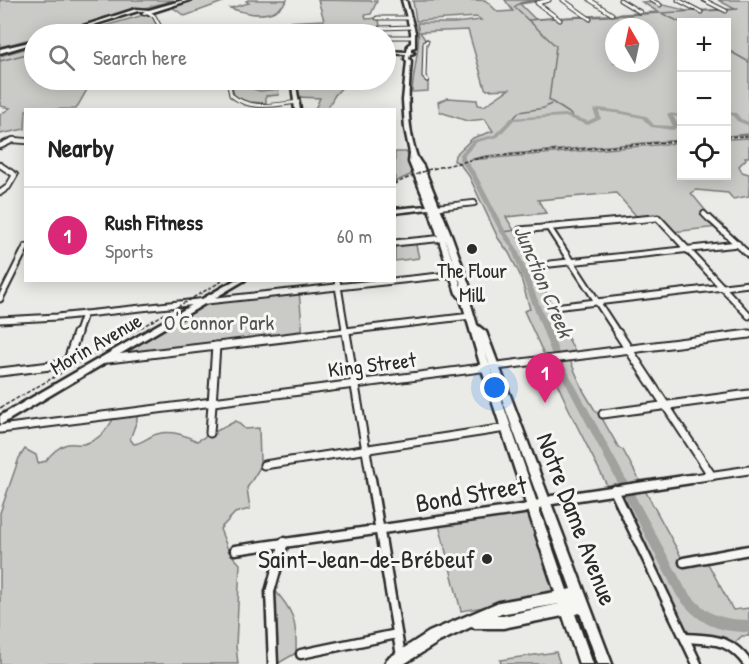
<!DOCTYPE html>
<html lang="en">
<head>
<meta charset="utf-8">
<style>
  :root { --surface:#fff; --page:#f2f2f2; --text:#222; --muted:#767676; --line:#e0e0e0; --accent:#db2777 }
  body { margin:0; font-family:"Patrick Hand",sans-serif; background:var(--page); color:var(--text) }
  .controls { position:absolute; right:18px; top:18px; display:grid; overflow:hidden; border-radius:0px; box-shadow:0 3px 15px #0003 }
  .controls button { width:54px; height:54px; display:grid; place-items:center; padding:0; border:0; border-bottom:2px solid var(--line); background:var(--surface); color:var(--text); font:30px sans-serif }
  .compass { position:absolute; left:605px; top:18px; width:54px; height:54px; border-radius:50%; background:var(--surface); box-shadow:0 3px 15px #0003; rotate:351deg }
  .you { position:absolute; left:495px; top:388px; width:21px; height:21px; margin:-15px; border:4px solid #fff; border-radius:50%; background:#1a73e8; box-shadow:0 0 0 9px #1a73e833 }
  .badge { display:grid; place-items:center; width:39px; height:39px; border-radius:50%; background:var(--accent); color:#fff; font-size:20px; font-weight:700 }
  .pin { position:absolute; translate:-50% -50px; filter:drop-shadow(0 2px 3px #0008) }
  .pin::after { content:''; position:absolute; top:32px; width:21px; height:18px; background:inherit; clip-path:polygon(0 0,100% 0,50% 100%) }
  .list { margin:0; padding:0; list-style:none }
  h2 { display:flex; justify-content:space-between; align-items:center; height:78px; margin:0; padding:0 24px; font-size:26px }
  h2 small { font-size:20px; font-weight:400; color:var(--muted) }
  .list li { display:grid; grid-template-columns:39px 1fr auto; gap:18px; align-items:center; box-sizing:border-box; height:96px; padding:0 24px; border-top:2px solid var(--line) }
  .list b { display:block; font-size:22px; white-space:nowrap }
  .list p { margin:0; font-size:20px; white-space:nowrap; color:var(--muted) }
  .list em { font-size:20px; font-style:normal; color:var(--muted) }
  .icon { flex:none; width:33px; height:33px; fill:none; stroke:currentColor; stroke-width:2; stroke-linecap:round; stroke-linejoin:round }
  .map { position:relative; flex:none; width:749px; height:664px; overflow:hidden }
  .search { position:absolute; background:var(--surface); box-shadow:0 3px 15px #0003; left:24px; top:24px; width:372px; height:66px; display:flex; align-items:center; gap:15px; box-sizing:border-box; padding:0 21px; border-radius:33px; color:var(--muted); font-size:22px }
  .panel { position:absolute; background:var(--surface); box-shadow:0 3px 15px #0003; left:24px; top:108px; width:372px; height:174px; border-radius:0px }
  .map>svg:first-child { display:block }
  .green { fill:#cacac7; stroke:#7a7a79; stroke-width:1.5; fill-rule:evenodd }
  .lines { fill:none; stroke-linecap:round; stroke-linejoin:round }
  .stream { stroke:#727270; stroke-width:1.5 }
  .river { fill:#a1a19e; fill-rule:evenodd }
  .street-far4-casing { stroke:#2b2b2b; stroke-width:5 }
  .street-far3-casing { stroke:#2b2b2b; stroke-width:8 }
  .street-far2-casing { stroke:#2b2b2b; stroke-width:9 }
  .street-far1-casing { stroke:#2b2b2b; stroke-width:11 }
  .street-casing { stroke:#2b2b2b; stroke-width:13 }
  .secondary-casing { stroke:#2b2b2b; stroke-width:5 }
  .highway-casing { stroke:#2b2b2b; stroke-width:5 }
  .street-far4 { stroke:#f6f6f2; stroke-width:3 }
  .street-far3 { stroke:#f6f6f2; stroke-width:4.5 }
  .street-far2 { stroke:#f6f6f2; stroke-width:5 }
  .street-far1 { stroke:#f6f6f2; stroke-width:7 }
  .street { stroke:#f6f6f2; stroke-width:8 }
  .secondary { fill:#f6f6f2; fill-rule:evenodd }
  .highway { fill:#f6f6f2; fill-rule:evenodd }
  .rail { stroke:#2b2b2b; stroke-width:1.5; stroke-dasharray:4 2; stroke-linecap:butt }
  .poi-dot { fill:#2b2b2b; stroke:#f6f6f2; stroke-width:2 }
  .labels { text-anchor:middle; stroke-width:6; stroke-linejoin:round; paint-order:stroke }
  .poi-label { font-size:21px; fill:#2b2b2b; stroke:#f6f6f2 }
  .park-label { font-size:21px; fill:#535352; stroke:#f6f6f2 }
  .street-label { font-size:21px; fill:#2b2b2b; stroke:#f6f6f2 }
  .water-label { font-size:22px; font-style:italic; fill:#545453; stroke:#f6f6f2 }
  .near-street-label { font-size:26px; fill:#2b2b2b; stroke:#f6f6f2 }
  .near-poi-label { font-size:26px; fill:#2b2b2b; stroke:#f6f6f2; text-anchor:end }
</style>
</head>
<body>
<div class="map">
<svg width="749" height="664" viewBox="0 0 749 664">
  <rect width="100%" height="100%" fill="#eaeae6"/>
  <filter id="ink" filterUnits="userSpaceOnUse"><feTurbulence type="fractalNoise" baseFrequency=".0167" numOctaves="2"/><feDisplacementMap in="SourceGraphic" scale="12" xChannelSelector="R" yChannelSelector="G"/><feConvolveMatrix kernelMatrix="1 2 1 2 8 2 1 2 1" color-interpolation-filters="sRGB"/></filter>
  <g filter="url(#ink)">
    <g class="green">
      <path d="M 0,0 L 174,0 L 50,34 L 34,34 L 34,38 L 0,47 Z"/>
      <path d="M 194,0 L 228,0 L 185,16 L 173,8 L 154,12 Z"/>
      <path d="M 248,0 L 287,0 C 274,20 249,15 230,8 L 249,3 L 246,1 Z"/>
      <path d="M 318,0 L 377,1 L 371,14 L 365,15 L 366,19 L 379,18 L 380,28 L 376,28 L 376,33 L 364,34 L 253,34 L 265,34 L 266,23 L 324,20 Z"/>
      <path d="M 485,0 L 498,12 L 513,11 L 505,0 L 546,0 L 520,4 L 535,19 L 658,12 L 642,2 C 650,2 679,8 686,11 L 735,9 L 718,0 L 749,0 L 749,134 L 727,136 L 726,22 L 682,22 L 681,140 L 486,156 L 468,160 L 681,143 L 682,176 L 726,176 L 727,139 L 749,138 L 749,157 L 745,157 L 746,159 L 739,166 L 742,172 L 749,174 L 749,196 L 733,199 L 728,193 L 696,190 L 691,193 L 719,227 L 672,232 L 658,218 L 639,219 L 616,193 L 538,200 L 546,213 L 506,217 L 533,262 L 562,328 L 578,356 L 569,358 L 584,392 L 596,412 L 600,415 L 619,448 L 623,450 L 684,562 L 705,558 L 733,610 L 749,608 L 749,636 L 742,636 L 732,645 L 684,638 L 573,418 L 524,311 L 530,309 L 520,275 L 509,253 L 498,238 L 469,176 L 458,162 L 454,161 L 455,155 L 473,138 L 493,131 L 485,119 L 467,121 L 440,112 L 438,102 L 448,98 L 477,100 L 478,105 L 484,106 L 509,89 L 487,90 L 485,88 L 468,30 L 420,32 L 426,41 L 424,77 L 428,81 L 428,91 L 412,92 C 413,72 422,40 417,23 L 454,23 L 481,20 L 477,17 L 416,21 L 413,1 ZM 614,27 L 650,27 L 650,63 L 614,63 Z"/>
      <path d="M 147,14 L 153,17 L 160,27 L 145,34 L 76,34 Z"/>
      <path d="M 34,46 L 34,80 L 121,80 L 88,88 L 76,109 L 26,110 L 25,129 L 0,134 L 0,115 L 10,108 L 0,106 L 0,56 Z"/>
      <path d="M 231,80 L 252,80 L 250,88 L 260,91 L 278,89 L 279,95 L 266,96 L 266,103 L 247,102 L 234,96 Z"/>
      <path d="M 296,80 L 363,80 L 359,86 L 345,84 L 335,95 L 327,109 L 315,109 L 320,98 L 297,97 Z"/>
      <path d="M 395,152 L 407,152 L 412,174 L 395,182 Z"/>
      <path d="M 415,241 L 419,258 L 395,261 L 395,243 Z"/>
      <path d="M 299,291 L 303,336 L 108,359 L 209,300 Z"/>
      <path d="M 137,412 L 137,420 L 130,439 L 134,444 C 143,443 149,436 157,434 C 172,430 184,435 197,441 L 236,421 L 245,429 L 259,428 L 260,461 L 259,469 L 247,488 L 250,509 L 235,513 L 220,529 L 229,552 L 240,564 L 236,646 L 238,664 L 0,664 L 0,513 L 19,458 L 25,449 L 36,455 L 38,463 L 46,461 C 50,454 61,445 68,444 C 74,443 80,446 87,443 C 102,438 109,427 116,414 Z"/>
      <path d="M 529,509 L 553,588 L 548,596 L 461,611 L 438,521 Z"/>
      <path d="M 272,587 C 294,611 297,621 296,653 L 277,664 L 274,664 Z"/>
      <path d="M 556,652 L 560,664 L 501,664 L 500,660 Z"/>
    </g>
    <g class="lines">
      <g class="stream">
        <path d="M 535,0 L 520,3 L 514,7 L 556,46 L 549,100 L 569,113 L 575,119"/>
        <path d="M 727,10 L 738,9"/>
        <path d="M 702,11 L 721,10"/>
        <path d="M 663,14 L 682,23"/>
        <path d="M 590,17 L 696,11"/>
        <path d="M 559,18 L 585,17"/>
        <path d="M 528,20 L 554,18"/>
        <path d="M 138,34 L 146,33 L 143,31 L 152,25"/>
        <path d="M 726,49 L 749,62"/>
        <path d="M 0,61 L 34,52"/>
        <path d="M 513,119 L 519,112 L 544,108 L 551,104"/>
        <path d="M 504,232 L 516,230"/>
      </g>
      <g class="river">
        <path d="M 599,108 L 622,111 L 646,116 L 654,125 L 673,126 L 667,114 L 669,113 L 682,115 L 682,118 L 673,116 L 679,126 L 673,130 L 651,127 L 642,118 L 622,114 L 599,111 L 601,119 L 588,125 L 565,117 L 514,120 L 498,137 L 477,142 L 465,155 L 465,159 L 476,174 L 505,230 L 517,248 L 563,363 L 685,588 C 706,614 716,619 749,620 L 749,632 C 715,632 698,623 677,596 L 555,363 L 511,248 L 499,230 L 470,174 L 459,159 L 460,154 L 473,140 L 494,135 L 511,118 L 565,114 L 588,121 L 596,117 L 593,110 Z"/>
        <path d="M 726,112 L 736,113 L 741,119 L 749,122 L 749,126 L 737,121 L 732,115 L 730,115 L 726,118 Z"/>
      </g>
      <g class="street-far4-casing">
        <g id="street-far4">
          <path d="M 549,0 L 537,3 L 560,20"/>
          <path d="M 563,0 L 590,19"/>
          <path d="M 590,0 L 612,14"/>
          <path d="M 620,0 L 640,12"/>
          <path d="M 651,0 L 660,5"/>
          <path d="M 678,0 L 701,12"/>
          <path d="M 704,0 L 726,11"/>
          <path d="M 148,12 L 154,16 L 160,27 L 154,34"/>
          <path d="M 377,18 L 410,18"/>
          <path d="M 380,28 L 412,27"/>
          <path d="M 386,37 L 413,37"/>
          <path d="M 427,41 L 425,43 L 424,77 L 427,80"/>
          <path d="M 228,80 L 231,95 C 250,111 275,105 298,102"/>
        </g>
      </g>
      <g class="street-far3-casing">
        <g id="street-far3">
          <path d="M 0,146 L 13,140 L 26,141"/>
          <path d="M 0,165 L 15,175 L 8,187 L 1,192"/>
          <path d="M 438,207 L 474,203"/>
          <path d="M 704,214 L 710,220"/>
          <path d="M 637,220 L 658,218 L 660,220"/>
        </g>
      </g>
      <g class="street-far2-casing">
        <g id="street-far2">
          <path d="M 658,218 L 749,316"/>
          <path d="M 709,218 L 749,255"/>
          <path d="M 549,228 L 619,335"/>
          <path d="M 520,230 L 654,218"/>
          <path d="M 394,243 L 445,238"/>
          <path d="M 550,264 L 738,244"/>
          <path d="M 337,280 L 346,335"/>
          <path d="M 0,299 L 26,247"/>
          <path d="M 554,307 L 749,284"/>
          <path d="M 0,320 L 57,317 L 458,274"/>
          <path d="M 77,335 L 84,314"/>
          <path d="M 312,335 L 471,316"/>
          <path d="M 743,335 L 749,334"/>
        </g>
      </g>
      <g class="street-far1-casing">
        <g id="street-far1">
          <path d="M 346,333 L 371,480"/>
          <path d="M 618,333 L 712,476"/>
          <path d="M 108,359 L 325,333"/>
          <path d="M 0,372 L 59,365 L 68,360 L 77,333"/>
          <path d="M 603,414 L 749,394"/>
          <path d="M 0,429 L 749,334"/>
          <path d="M 210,433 L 216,346"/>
          <path d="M 264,465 L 506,428"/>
          <path d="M 681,480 L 749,470"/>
        </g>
      </g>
      <g class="street-casing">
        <g id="street">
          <path d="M 371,479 L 401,656"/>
          <path d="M 614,490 L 697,664"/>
          <path d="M 235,550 L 523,509 L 552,500 L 691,479"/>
          <path d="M 684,562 L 749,550"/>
          <path d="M 685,638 C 714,640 729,638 748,664"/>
          <path d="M 301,654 L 397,634"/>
          <path d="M 273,664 L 270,592 L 284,542"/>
        </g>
      </g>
      <g class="secondary-casing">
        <g id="secondary">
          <path d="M 402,0 L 406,0 L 415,32 L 415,47 L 411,48 L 411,52 L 414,53 L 410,54 L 409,59 L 411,61 C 408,93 406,123 416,154 C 417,158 420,162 423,166 L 452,237 L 472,293 L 469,298 L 477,325 L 486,332 L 612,664 L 598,664 L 580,613 L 575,614 L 593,664 L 579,664 L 563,616 L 503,628 L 475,628 L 471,627 L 439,642 L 404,664 L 385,664 L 387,659 L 429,632 L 499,602 L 555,592 L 481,367 L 461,299 L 456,293 L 429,209 L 394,213 L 394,209 L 427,206 L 409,162 L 410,153 L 405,129 L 403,100 L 407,61 L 405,59 L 406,54 L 386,53 L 386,51 L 407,52 L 408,45 L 411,43 L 411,32 ZM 443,233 L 464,292 L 463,292 ZM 484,349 L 571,589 L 567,590 ZM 559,604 L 503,616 L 496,616 L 500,614 Z"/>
          <path d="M 294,80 L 298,80 L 296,85 L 300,110 L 295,110 L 292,85 Z"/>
          <path d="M 235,280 L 245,280 L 0,425 L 0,416 Z"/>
        </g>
      </g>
      <g class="highway-casing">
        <g id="highway">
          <path d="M 184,0 L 190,0 L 150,13 L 144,14 L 142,13 L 145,11 L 138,11 L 64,34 L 59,34 L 136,9 L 149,10 Z"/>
          <path d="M 34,41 L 34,43 L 0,53 L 0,49 Z"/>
        </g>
      </g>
      <use href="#street-far4" class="street-far4"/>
      <use href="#street-far3" class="street-far3"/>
      <use href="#street-far2" class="street-far2"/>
      <use href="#street-far1" class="street-far1"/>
      <use href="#street" class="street"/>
      <use href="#secondary" class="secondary"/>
      <use href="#highway" class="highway"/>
      <g class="rail">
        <path d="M 726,137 L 749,136"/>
        <path d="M 394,184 L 427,170 L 485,157 L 682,141"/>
        <path d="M 0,408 L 224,280"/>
      </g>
    </g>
  </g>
  <g class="poi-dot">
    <circle cx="472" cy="249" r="6"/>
    <circle cx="487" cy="559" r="6"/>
  </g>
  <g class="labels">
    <g class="poi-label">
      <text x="472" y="278">The Flour<tspan x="472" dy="24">Mill</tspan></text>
    </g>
    <g class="park-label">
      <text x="219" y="330">O'Connor Park</text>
    </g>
    <g class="street-label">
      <text transform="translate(96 344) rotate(-30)" y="7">Morin Avenue</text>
      <text transform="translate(372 365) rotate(-7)" y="7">King Street</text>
    </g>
    <g class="water-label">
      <text transform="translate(544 281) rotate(67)" y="8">Junction Creek</text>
    </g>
    <g class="near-street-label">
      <text transform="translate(471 494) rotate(-10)" y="9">Bond Street</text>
      <text transform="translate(577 519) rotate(69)" y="9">Notre Dame Avenue</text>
    </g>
    <g class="near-poi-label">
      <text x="475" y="568">Saint-Jean-de-Brébeuf</text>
    </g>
  </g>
</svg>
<div class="controls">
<button>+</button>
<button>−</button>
<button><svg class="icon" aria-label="locate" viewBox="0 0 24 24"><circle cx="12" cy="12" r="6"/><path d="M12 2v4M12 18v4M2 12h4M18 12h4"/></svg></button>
</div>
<svg class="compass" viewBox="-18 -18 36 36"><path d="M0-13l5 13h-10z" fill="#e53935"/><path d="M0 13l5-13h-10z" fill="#767676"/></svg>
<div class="you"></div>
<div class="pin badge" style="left:545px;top:403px">1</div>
<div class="search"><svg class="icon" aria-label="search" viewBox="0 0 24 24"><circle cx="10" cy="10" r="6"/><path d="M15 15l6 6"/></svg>Search here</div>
<section class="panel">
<h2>Nearby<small></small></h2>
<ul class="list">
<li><span class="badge">1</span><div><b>Rush Fitness</b><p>Sports</p></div><em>60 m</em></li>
</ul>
</section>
</div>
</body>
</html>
